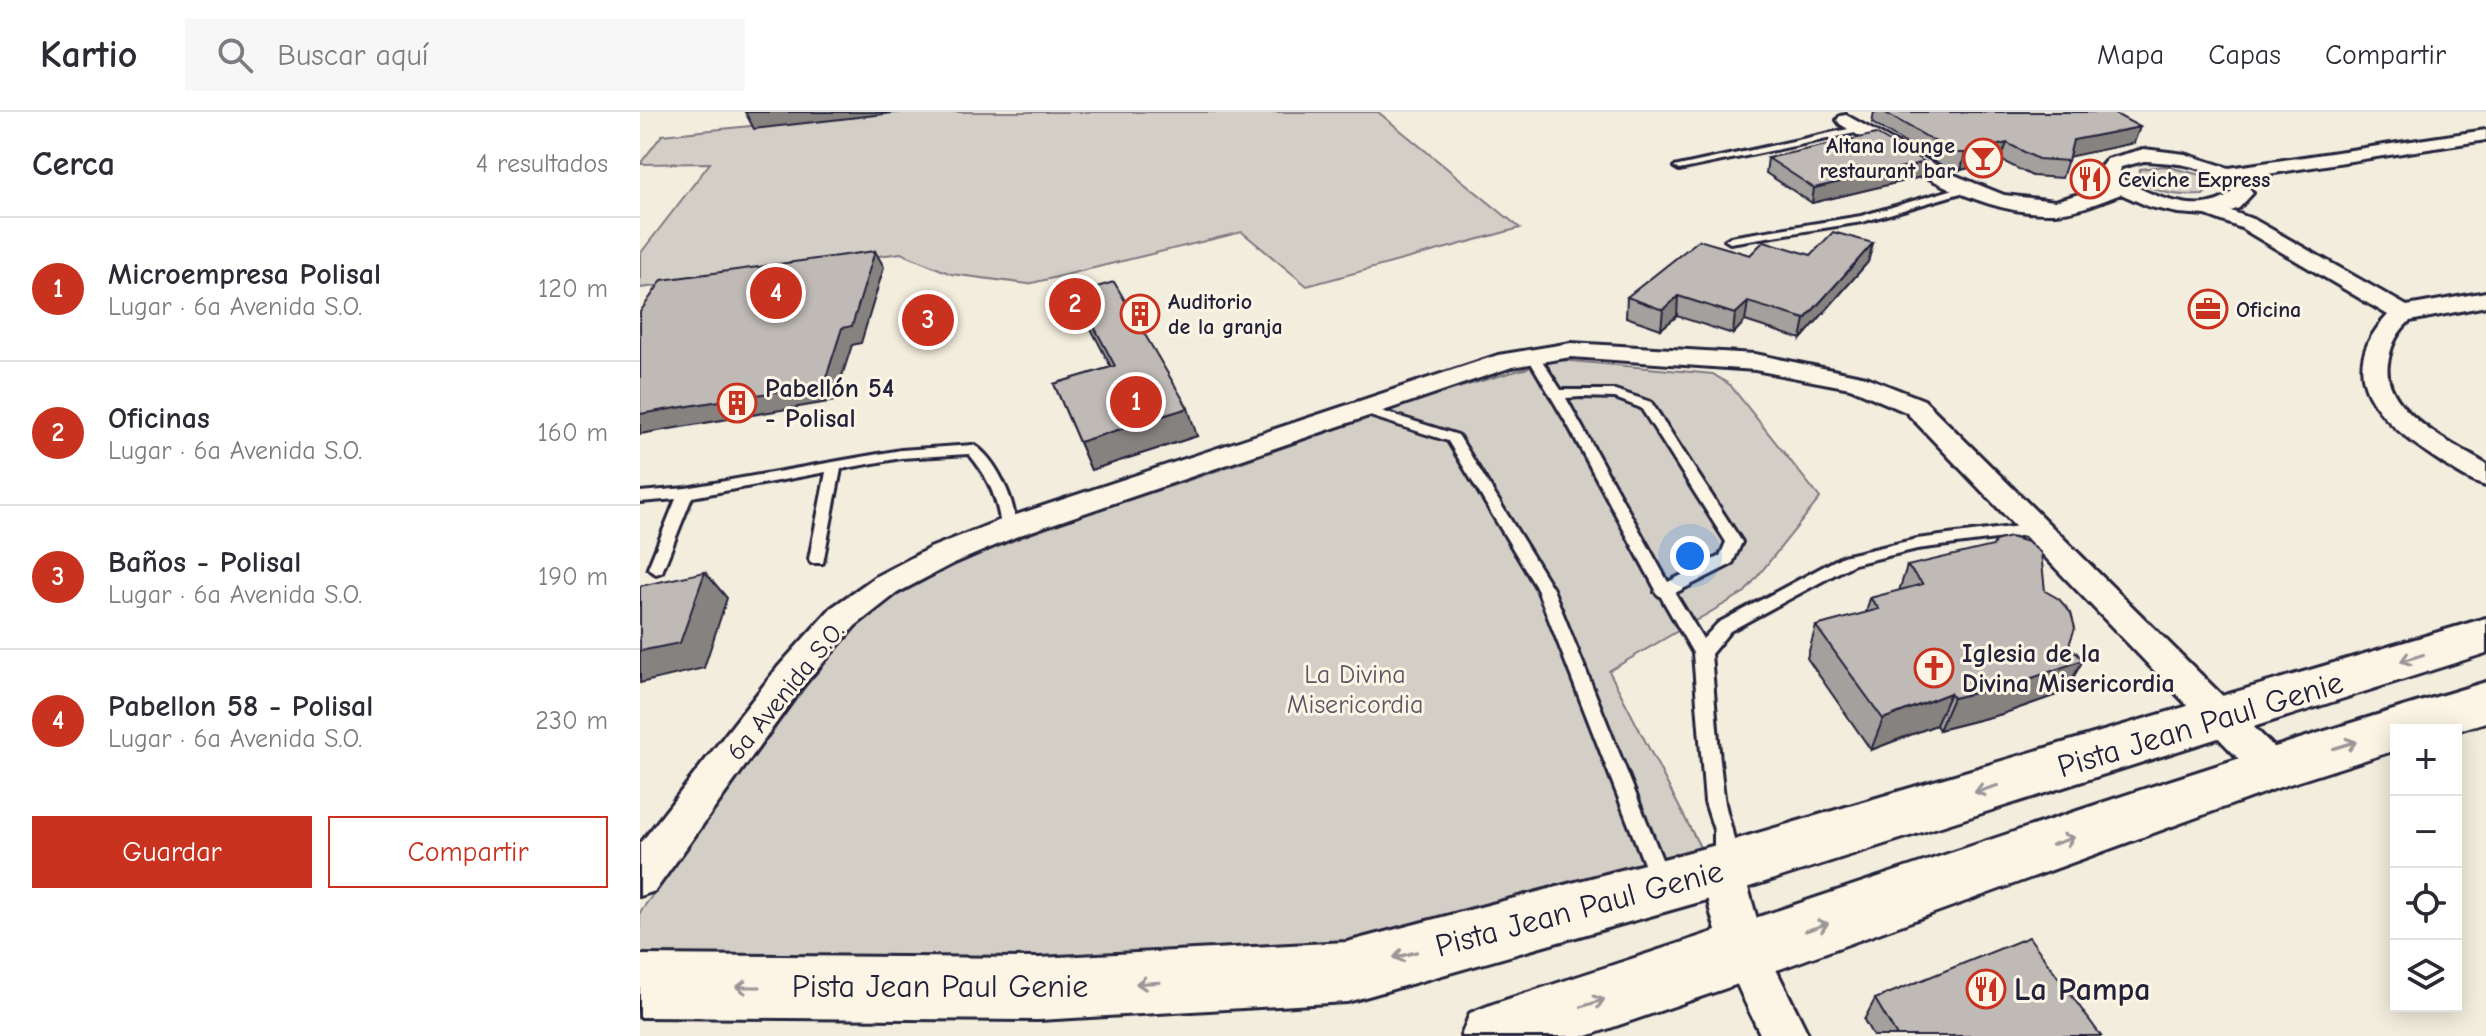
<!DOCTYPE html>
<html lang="es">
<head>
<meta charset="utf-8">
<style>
  :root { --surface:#fff; --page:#f7f7f7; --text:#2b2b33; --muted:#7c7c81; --line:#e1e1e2; --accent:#c8321e }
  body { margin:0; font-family:"Comic Neue",sans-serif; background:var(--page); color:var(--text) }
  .controls { position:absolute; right:24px; bottom:24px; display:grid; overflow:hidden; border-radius:0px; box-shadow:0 4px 20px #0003 }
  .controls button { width:72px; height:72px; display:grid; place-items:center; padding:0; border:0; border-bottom:2px solid var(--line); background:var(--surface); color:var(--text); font:40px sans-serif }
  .you { position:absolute; left:1050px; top:444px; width:28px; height:28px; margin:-20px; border:6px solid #fff; border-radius:50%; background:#1a73e8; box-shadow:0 0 0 12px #1a73e833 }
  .badge { display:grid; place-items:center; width:52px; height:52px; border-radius:50%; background:var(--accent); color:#fff; font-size:26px; font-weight:700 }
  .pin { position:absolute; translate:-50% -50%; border:4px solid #fff; box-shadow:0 2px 8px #0006 }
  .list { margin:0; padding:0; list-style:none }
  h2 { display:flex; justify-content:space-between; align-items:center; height:104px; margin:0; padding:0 32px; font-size:34px }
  h2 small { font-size:26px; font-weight:400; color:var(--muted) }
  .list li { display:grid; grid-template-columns:52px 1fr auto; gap:24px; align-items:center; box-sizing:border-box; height:144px; padding:0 32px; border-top:2px solid var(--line) }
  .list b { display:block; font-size:30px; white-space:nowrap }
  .list p { margin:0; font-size:26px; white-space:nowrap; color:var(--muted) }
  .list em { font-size:26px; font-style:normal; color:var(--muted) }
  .actions { display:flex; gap:16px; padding:24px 32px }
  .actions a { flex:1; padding:18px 0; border:2px solid var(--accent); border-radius:0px; text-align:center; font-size:28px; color:var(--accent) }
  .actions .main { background:var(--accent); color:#fff }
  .icon { flex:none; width:44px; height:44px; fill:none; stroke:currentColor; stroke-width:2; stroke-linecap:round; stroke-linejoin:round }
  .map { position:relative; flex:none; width:1846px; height:924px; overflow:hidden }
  header { display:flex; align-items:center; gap:48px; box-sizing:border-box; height:112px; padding:0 40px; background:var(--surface); border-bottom:2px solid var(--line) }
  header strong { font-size:38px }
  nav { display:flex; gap:44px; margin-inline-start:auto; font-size:28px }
  .search { width:560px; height:72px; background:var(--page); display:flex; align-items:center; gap:20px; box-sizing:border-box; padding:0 28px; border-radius:0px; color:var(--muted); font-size:30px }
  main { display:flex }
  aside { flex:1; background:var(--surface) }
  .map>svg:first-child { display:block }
  .green { fill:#d4cfc6; stroke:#7b7880; stroke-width:2 }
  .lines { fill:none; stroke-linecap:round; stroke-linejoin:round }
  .lane-casing { stroke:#22223b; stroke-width:6 }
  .street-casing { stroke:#22223b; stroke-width:6 }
  .secondary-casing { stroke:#22223b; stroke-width:6 }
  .lane { fill:#fcf5e5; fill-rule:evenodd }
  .street { fill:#fcf5e5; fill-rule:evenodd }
  .secondary { fill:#fcf5e5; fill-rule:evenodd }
  .wall { fill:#a4a09d; stroke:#22223b; stroke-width:2 }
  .shaded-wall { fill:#86827f; stroke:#22223b; stroke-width:2 }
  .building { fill:#bfbab6; stroke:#22223b; stroke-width:2 }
  .oneway { stroke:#9a9698 }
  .labels { text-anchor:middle; stroke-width:6; stroke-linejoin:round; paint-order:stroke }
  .far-poi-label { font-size:22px; font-weight:bold; fill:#22223b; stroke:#fcf5e5; text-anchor:start }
  .poi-label { font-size:26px; font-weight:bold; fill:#22223b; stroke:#fcf5e5; text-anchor:start }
  .park-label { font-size:26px; fill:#575665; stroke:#fcf5e5 }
  .street-label { font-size:26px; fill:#22223b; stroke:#fcf5e5 }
  .near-street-label { font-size:32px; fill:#22223b; stroke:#fcf5e5 }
  .near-poi-label { font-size:32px; font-weight:bold; fill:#22223b; stroke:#fcf5e5; text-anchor:start }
</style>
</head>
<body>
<header>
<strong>Kartio</strong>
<div class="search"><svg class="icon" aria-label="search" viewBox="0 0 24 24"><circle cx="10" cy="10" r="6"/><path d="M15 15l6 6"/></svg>Buscar aquí</div>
<nav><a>Mapa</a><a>Capas</a><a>Compartir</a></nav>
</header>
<main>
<aside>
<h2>Cerca<small>4 resultados</small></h2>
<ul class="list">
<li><span class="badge">1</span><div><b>Microempresa Polisal</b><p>Lugar · 6a Avenida S.O.</p></div><em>120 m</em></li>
<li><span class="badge">2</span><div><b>Oficinas</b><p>Lugar · 6a Avenida S.O.</p></div><em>160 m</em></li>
<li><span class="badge">3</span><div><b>Baños - Polisal</b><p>Lugar · 6a Avenida S.O.</p></div><em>190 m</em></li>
<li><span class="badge">4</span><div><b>Pabellon 58 - Polisal</b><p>Lugar · 6a Avenida S.O.</p></div><em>230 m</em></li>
</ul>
<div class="actions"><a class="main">Guardar</a><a>Compartir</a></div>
</aside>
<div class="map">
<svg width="1846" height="924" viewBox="0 0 1846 924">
  <rect width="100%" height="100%" fill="#f3edde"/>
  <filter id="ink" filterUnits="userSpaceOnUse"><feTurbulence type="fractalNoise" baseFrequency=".0125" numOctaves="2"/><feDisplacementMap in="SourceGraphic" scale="16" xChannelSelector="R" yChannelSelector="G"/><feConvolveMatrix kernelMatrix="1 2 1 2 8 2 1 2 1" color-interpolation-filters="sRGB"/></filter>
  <g filter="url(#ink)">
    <g class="green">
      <path d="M 249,0 L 738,0 L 880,116 L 667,174 L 602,120 L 388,172 L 311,162 L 261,141 L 0,176 L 0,142 L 70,51 L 0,52 L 22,23 Z"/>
      <path d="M 1524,54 L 1561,63 L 1572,73 L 1563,83 C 1537,84 1517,82 1496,67 L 1500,57 Z"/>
      <path d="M 920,248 L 1073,262 L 1090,273 L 1180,386 L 1105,480 L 969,559 L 1063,741 L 708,843 L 0,853 L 0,800 L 211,513 C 320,435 455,401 579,358 C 692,320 804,275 920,248 Z"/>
    </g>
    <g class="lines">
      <g class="lane-casing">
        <g id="lane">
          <path d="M 1222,14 L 1225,15 L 1225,19 L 1039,58 L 1034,55 Z"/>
          <path d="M 1328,73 L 1333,76 L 1331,78 L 1222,110 L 1090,131 L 1085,128 L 1090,125 L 1221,104 Z"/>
          <path d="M 893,240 L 897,241 L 921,278 L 975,278 L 1011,290 L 1102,430 L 1092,452 L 1035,481 L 1063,527 L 1078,511 L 1203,444 L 1277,427 L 1395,412 L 1403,417 L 1395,422 L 1277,437 L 1214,452 L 1090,519 L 1071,542 C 1075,589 1078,638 1084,685 C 1087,709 1102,734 1091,759 L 1084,761 L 1077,759 L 1074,752 L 1074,718 L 1065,690 L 1053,541 L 1021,485 L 1015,480 L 1016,478 L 930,317 L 887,244 ZM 941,285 L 975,286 L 1001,296 L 1086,430 L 1080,444 L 1028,470 L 926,286 Z"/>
          <path d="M 719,292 L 818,323 L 820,326 L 913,477 L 1030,767 L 1027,774 L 1020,777 L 1013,774 L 1010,767 L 897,477 L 808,329 L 714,299 L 714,293 Z"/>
          <path d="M 333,333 C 354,342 381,397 374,420 L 369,421 L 361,416 C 358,387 348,364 329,342 L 261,346 L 201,357 L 183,451 L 171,451 L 169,447 L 186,360 L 52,385 L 22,460 L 16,462 L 8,456 L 36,387 L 0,390 L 0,380 L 46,376 L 261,338 Z"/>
        </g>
      </g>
      <g class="street-casing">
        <g id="street">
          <path d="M 1206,3 L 1312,62 L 1364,83 L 1415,89 L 1467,74 L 1460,67 L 1458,58 L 1467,47 L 1504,37 L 1545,42 L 1589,56 L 1846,18 L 1846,28 L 1602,66 L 1613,81 L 1599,96 L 1591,99 L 1615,108 L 1767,194 L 1846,180 L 1846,194 L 1770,209 C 1758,219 1752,231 1749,246 C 1736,296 1811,331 1846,352 L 1846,374 C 1827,369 1809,355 1792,344 C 1739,308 1691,263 1748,203 L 1601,116 L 1566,103 L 1538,101 L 1510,95 L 1481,82 C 1460,90 1437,100 1415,101 C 1335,104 1265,52 1200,12 L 1197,8 L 1200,4 ZM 1504,49 C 1535,51 1574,52 1592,80 C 1564,107 1507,84 1479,64 L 1481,55 Z"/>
          <path d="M 931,231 L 1115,242 L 1226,265 L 1284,288 L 1644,645 L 1650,656 L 1644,667 L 1631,672 L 1618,667 L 1266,300 L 1210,276 L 1115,258 L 931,245 L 872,255 L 380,423 L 312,452 L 257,481 L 215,514 L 162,575 L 15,779 L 0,784 L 0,732 L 138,555 L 191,496 L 235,465 L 290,436 L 358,409 L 858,243 Z"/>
          <path d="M 1084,738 L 1099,744 L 1125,835 L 1169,924 L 1121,924 C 1103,885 1051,784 1069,744 Z"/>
        </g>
      </g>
      <g class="secondary-casing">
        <g id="secondary">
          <path d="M 1846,506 L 1846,541 L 1084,783 L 707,890 L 399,908 L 0,905 L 0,843 L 399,846 L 707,830 L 1084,731 Z"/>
          <path d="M 1846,570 L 1846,610 L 1816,619 L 1756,618 L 1756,638 L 1637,676 L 1104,870 L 947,924 L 821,924 L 830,901 L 853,892 C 1184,786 1512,669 1846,570 Z"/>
        </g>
      </g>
      <use href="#lane" class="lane"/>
      <use href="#street" class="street"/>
      <use href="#secondary" class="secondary"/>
    </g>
    <g class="wall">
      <path d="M 1234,0 L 1472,0 L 1494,31 L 1429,44 L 1422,66 L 1392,64 L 1361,48 L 1321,58 L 1310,58 L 1232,11 Z"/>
      <path d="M 1128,46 L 1281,65 L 1172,91 L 1126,61 Z"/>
      <path d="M 1233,131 L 1228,150 L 1161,227 L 1105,209 L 1093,222 L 1037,204 L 1021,217 L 986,205 L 987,185 L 1110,143 L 1171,143 Z"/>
      <path d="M 436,181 L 557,324 L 451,358 L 414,272 L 471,255 L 446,207 Z"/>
      <path d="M 1267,454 L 1405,479 L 1429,533 L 1443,548 L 1425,580 L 1362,602 L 1299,618 L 1296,613 L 1231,638 L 1167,546 L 1176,514 L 1226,501 L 1230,486 L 1259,479 Z"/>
      <path d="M 1235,887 L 1461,924 L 1233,924 L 1224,908 Z"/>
    </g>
    <g class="shaded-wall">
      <path d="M 105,0 L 262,0 L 114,17 Z"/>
      <path d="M 1500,15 L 1494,31 L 1428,45 L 1433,28 Z"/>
      <path d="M 1367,31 L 1361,48 L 1321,58 L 1325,41 Z"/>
      <path d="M 1285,50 L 1281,65 L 1172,91 L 1174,76 Z"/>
      <path d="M 1233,131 L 1228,150 L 1161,227 L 1165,207 Z"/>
      <path d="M 235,139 L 244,155 L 221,231 L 212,233 L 194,289 L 0,322 L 0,302 L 202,216 Z"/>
      <path d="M 1038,184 L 1037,204 L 1021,217 L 1023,198 Z"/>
      <path d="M 1108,190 L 1105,209 L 1093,222 L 1095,202 Z"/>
      <path d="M 548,296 L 557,324 L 451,358 L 439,330 Z"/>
      <path d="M 65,460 L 87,486 L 64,556 L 0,571 L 0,539 Z"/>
      <path d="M 1443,548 L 1425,580 L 1362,602 L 1299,618 L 1313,586 Z"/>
      <path d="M 1310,581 L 1296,613 L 1231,638 L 1243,607 Z"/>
    </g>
    <g class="building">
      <path d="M 1244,0 L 1472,0 L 1500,15 L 1433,28 L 1428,49 L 1398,47 L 1367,31 L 1325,41 L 1315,41 Z"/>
      <path d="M 1236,22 L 1285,50 L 1174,76 L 1128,46 Z"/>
      <path d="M 1193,120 L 1233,131 L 1165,207 L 1108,190 L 1095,202 L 1038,184 L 1023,198 L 987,185 L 1059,128 L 1110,143 L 1124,129 L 1171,143 Z"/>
      <path d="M 235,139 L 212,214 L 202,216 L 184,272 L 0,302 L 0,200 L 22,168 Z"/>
      <path d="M 474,170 L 548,296 L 439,330 L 414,272 L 475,254 L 436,181 Z"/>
      <path d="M 1370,425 L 1388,430 L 1401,441 L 1405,479 L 1419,487 L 1431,501 L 1435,516 L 1429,533 L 1443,548 L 1378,571 L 1313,586 L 1310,581 L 1243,607 L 1176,514 L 1239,497 L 1230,486 L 1283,472 L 1267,454 L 1353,434 L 1355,429 Z"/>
      <path d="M 65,460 L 40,531 L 0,539 L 0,474 Z"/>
      <path d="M 1389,825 L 1461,924 L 1257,924 L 1235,887 Z"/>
    </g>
    <defs><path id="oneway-shaft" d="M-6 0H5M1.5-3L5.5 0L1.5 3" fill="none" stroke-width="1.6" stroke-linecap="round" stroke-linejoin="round" transform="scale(2)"/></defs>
    <g class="oneway">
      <use href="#oneway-shaft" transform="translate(1772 546) rotate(163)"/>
      <use href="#oneway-shaft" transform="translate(1705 633) rotate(-17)"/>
      <use href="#oneway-shaft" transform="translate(1346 677) rotate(163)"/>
      <use href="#oneway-shaft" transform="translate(1423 729) rotate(-19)"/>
      <use href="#oneway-shaft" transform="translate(1177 815) rotate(-19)"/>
      <use href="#oneway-shaft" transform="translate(765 843) rotate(165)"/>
      <use href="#oneway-shaft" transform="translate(508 871) rotate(177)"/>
      <use href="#oneway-shaft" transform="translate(108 875) rotate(-180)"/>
      <use href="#oneway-shaft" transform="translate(953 891) rotate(-18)"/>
    </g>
  </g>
  <defs>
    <g id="bar-ring" transform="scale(2)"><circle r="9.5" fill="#fcf5e5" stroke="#c8321e" stroke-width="1.5"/><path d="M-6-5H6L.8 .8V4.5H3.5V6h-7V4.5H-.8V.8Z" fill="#c8321e"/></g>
    <g id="restaurant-ring" transform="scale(2)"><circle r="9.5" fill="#fcf5e5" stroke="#c8321e" stroke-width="1.5"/><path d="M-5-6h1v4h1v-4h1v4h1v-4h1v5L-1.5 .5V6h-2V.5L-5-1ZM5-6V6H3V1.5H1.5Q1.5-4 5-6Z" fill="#c8321e"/></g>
    <g id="office-ring" transform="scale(2)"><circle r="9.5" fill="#fcf5e5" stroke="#c8321e" stroke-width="1.5"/><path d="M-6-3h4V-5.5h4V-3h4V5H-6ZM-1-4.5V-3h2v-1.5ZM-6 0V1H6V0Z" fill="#c8321e"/></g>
    <g id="building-ring" transform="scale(2)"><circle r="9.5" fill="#fcf5e5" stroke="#c8321e" stroke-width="1.5"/><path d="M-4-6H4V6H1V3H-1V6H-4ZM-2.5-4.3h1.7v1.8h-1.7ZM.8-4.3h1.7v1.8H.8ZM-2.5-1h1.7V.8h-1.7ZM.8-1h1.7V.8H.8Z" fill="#c8321e"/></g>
    <g id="church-ring" transform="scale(2)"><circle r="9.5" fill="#fcf5e5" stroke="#c8321e" stroke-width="1.5"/><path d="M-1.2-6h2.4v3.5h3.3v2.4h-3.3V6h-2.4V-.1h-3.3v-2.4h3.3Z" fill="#c8321e"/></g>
  </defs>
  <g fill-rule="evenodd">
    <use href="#bar-ring" x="1343" y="46"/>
    <use href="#restaurant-ring" x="1450" y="67"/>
    <use href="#office-ring" x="1568" y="197"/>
    <use href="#building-ring" x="500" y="202"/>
    <use href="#building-ring" x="97" y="291"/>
    <use href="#church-ring" x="1294" y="556"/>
    <use href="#restaurant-ring" x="1346" y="877"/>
  </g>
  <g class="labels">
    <g class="far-poi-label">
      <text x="1315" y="41" text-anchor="end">Altana lounge<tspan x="1315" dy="25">restaurant bar</tspan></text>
      <text x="1478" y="75">Ceviche Express</text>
      <text x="528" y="197">Auditorio<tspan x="528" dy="25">de la granja</tspan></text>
      <text x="1596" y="205">Oficina</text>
    </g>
    <g class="poi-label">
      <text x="125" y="285">Pabellón 54<tspan x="125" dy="30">- Polisal</tspan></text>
      <text x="1322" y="550">Iglesia de la<tspan x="1322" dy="30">Divina Misericordia</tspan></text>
    </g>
    <g class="park-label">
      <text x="715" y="571">La Divina<tspan x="715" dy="30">Misericordia</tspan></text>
    </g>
    <g class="street-label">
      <text transform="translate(145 579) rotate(-51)" y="9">6a Avenida S.O.</text>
    </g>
    <g class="near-street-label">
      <text transform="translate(1560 612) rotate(-17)" y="11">Pista Jean Paul Genie</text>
      <text transform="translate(939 796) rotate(-15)" y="11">Pista Jean Paul Genie</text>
      <text x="300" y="885">Pista Jean Paul Genie</text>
    </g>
    <g class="near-poi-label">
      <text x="1374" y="888">La Pampa</text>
    </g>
  </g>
</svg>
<div class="controls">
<button>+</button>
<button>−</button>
<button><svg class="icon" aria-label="locate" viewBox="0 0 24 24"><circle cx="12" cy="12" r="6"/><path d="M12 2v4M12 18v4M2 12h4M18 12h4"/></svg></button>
<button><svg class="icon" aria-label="layers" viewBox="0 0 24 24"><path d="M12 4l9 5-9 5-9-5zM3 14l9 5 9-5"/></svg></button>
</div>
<div class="you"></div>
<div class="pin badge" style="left:496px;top:290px">1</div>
<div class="pin badge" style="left:435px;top:192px">2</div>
<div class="pin badge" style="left:288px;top:208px">3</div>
<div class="pin badge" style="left:136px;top:181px">4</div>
</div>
</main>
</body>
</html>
